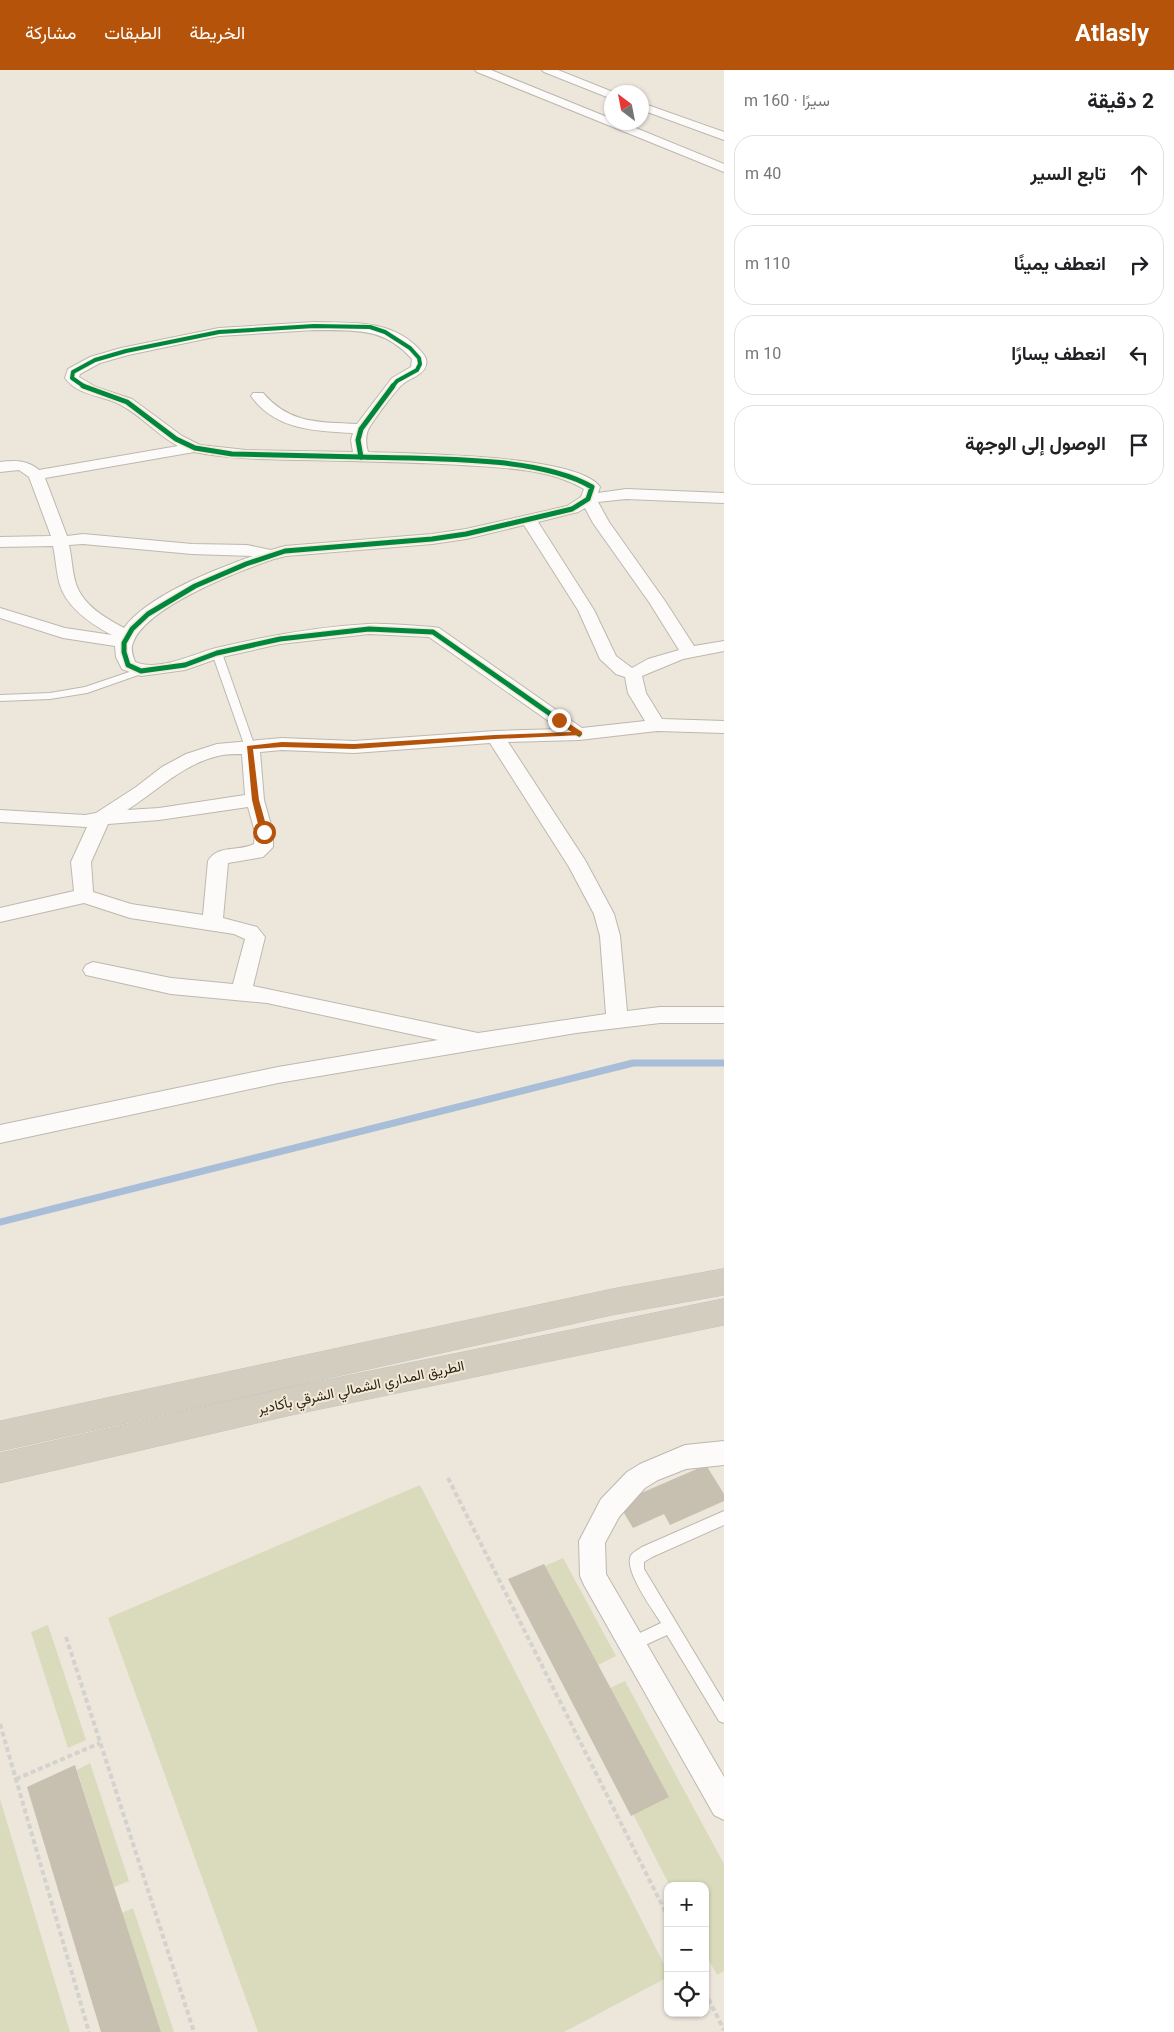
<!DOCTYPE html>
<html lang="ar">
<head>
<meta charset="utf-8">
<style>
  :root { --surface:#fff; --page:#f2f2f2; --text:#202124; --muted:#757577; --line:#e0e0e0; --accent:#b45309 }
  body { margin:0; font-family:Georgia,Vazirmatn,serif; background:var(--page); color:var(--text); direction:rtl }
  .controls { position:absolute; right:15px; bottom:15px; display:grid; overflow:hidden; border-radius:10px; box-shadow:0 1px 4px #0004 }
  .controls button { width:45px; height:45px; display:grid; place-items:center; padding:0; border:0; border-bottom:1px solid var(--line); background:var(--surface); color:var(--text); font:25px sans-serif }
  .compass { position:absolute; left:604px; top:15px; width:45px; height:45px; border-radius:50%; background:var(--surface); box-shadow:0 1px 4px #0004; rotate:328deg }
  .stop { position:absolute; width:15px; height:15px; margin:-11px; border:4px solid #b45309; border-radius:50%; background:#fff }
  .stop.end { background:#b45309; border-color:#fff; box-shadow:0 1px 5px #0008 }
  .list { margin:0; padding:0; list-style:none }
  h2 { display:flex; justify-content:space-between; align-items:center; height:65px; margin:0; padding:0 20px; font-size:21px }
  h2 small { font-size:16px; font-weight:400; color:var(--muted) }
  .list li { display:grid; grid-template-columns:32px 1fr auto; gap:15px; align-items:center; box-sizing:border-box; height:80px; margin:0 10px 10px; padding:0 10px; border:1px solid var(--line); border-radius:20px }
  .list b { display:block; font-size:19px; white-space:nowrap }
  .list em { font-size:16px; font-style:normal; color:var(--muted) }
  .icon { flex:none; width:28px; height:28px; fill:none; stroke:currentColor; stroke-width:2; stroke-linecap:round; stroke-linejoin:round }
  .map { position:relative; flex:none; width:724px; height:1962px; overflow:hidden; direction:ltr }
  header { display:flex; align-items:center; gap:30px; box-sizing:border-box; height:70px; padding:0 25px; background:var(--accent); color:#fff }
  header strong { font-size:24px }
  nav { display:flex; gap:28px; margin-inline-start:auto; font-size:18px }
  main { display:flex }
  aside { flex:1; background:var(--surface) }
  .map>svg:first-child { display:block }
  .green { fill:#dadbbd }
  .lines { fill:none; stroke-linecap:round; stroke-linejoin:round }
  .stream { stroke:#a7bdd8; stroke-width:7 }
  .building { fill:#c7c0b1 }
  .lane-casing { stroke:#bdb8af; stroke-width:2 }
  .street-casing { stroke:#bdb8af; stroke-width:2 }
  .highway-casing { stroke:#c4c2bc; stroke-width:1 }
  .path { stroke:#d3d2ce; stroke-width:4; stroke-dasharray:5 3; stroke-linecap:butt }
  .lane { fill:#fcfbfa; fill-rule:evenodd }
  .street { fill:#fcfbfa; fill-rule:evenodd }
  .highway { fill:#d3cdc0; fill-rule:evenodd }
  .cycleway-far1-casing { stroke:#f3e9d4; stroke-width:5.5 }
  .cycleway-casing { stroke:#f3e9d4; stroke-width:8 }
  .cycleway-far1 { stroke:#00873e; stroke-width:4 }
  .cycleway { stroke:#00873e; stroke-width:5 }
  .route { fill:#b45309 }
  .labels { text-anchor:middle; stroke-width:4; stroke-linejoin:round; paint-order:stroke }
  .street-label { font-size:14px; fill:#27231b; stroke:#f3e9d4 }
</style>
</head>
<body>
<header>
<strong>Atlasly</strong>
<nav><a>الخريطة</a><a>الطبقات</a><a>مشاركة</a></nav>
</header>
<main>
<aside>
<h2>2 دقيقة<small>سيرًا · 160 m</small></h2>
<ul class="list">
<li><svg class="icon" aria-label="ahead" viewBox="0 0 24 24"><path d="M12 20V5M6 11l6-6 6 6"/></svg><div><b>تابع السير</b></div><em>40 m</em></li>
<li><svg class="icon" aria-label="right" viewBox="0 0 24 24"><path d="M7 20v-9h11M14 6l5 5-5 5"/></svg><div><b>انعطف يمينًا</b></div><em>110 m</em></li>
<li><svg class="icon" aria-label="left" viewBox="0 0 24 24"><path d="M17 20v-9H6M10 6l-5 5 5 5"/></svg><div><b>انعطف يسارًا</b></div><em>10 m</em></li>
<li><svg class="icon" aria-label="arrive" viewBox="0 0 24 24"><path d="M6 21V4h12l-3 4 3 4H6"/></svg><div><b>الوصول إلى الوجهة</b></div></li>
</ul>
</aside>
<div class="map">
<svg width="724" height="1962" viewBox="0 0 724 1962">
  <rect width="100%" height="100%" fill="#ece6db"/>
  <g class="green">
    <path d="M 420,1415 L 668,1902 L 668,1907 L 564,1962 L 258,1962 L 108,1548 Z"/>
    <path d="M 563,1488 L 616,1586 L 598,1595 L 545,1496 Z"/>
    <path d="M 48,1555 L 86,1670 L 68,1678 L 31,1562 Z"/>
    <path d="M 625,1611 L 724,1794 L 724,1901 L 717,1905 L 705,1883 L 705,1816 L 670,1816 L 633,1744 L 668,1727 L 610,1618 Z"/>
    <path d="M 90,1693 L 129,1811 L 114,1817 L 77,1700 Z"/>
    <path d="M 0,1729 L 70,1962 L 0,1962 Z"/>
    <path d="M 133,1838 L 174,1962 L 161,1962 L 122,1843 Z"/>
  </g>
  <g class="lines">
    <path class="stream" d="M 0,1152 L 633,993 L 724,993"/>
  </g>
  <g class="building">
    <path d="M 706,1395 L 724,1424 L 724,1431 L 670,1455 L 664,1444 L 633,1458 L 618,1433 Z"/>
    <path d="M 544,1494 L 669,1727 L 631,1746 L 508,1509 Z"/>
    <path d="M 75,1695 L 114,1817 L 161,1962 L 101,1962 L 27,1717 Z"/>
  </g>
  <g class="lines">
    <g class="lane-casing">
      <g id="lane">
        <path d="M 217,580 L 222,583 L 255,677 L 253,679 L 250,680 L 245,677 L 212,583 Z"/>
        <path d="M 141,598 L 144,599 L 144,603 L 87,623 L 50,629 L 0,631 L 0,625 L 50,623 L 85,617 Z"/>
        <path d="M 724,1441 L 724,1455 L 652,1487 L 644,1492 L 644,1499 L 724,1632 L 724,1653 L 719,1651 L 667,1565 L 632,1581 L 627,1579 L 625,1574 L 627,1569 L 661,1553 C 653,1540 621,1497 632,1484 C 634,1482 639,1479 642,1477 Z"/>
      </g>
    </g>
    <g class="street-casing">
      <g id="street">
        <path d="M 475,0 L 491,0 L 612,49 L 612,52 L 621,52 L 724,94 L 724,102 L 477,2 Z"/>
        <path d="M 542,0 L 558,0 L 613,22 L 612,22 L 612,29 L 544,2 Z"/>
        <path d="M 642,33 L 724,62 L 724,70 L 642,40 Z"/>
        <path d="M 314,252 C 351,253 391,249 419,279 C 423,284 428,288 426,295 C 423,306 411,307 403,314 C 396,319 372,352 368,360 C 365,368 366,375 368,382 C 409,384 577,384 600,417 L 598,423 L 626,419 L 724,423 L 724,433 L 626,429 L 598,432 L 609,452 L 665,531 L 694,576 L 724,571 L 724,581 L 683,589 L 642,606 L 646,623 L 662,649 L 724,651 L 724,663 L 657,661 L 579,670 L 508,672 L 585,790 L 614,844 L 620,866 L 627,941 L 660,937 L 724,937 L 724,953 L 660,953 L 576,963 L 278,1013 L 0,1073 L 0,1055 L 278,997 L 438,970 L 267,933 L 171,924 L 86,905 L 83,900 L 86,895 L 93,892 L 171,908 L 233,914 L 245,869 L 234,864 L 130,848 L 84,833 L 0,852 L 0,838 L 74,821 L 71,792 L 87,757 L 0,752 L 0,740 L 85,745 L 96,743 L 136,717 L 162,697 L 186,684 L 217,674 L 282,668 L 354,671 L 495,661 L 560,659 L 429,567 L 369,564 L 280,574 L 222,587 L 185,600 L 141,606 L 122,599 L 116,587 L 115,576 L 63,568 L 0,548 L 0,538 L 65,558 L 112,565 C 91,554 67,538 60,515 C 56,502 56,489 53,476 L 0,477 L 0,467 L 51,466 L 29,407 L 19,400 L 0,402 L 0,392 C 14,390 28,390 39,400 L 178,376 C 157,365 142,346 121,335 C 102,325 78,326 65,308 L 68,299 L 90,287 L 121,278 L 219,258 ZM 314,260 C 354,261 383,256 412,289 L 411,297 L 392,308 L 357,354 C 318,352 290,354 263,323 L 253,323 L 251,326 C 275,360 315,361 353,363 L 351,370 L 353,382 L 246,380 L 200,375 L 182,366 L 132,329 L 96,317 L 79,307 L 80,304 L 100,293 L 128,285 L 219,266 ZM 194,382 C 229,389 263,389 299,390 C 354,391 408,392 462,395 C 502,398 548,398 584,419 L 581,427 L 567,436 L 466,459 L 432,464 L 285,476 L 271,480 L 247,475 L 192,474 L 83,464 L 67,466 L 45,408 ZM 585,438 L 593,453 L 649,532 L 679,580 L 648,589 L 632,598 L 616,586 L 594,540 L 538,452 L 578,442 ZM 524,455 L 578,540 L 600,589 L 616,604 L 625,607 L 628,623 L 645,651 L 582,658 L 439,558 L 433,557 C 412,556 389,553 368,554 C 317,557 266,566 216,578 C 193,584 159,602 135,592 C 133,586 130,579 133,573 C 145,537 239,501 274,489 L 286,486 L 432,474 L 466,469 ZM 83,474 L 192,484 L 253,486 C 216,499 147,526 124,558 C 105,548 83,535 76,514 C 72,501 72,488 69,475 ZM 490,673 L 569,797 L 594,844 L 600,866 L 606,944 L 478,963 L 253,916 L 265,867 L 257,857 L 223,848 L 228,793 L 263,787 L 273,777 L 273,762 L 264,730 L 260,682 L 282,680 L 354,683 ZM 242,684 L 245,725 L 159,738 L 127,740 C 157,721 183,694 218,686 C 226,684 234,684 242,684 ZM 248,737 L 255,762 L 254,774 C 239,782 218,774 208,791 L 203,845 L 131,834 L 93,822 L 91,792 L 108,754 L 159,750 Z"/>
        <path d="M 724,1371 L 724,1395 L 686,1399 L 658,1410 L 645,1418 L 619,1447 L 605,1473 L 606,1504 L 724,1707 L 724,1750 L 714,1745 L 584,1515 L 580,1506 L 579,1471 L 601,1429 L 627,1402 L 640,1394 L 685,1375 Z"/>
      </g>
    </g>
    <g class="highway-casing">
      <g id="highway">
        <path d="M 724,1199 L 724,1225 L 612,1245 L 0,1381 L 0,1351 L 612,1219 Z"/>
        <path d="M 724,1229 L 724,1255 L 287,1346 L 0,1413 L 0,1383 L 287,1318 Z"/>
      </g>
    </g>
    <g class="path">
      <path d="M 448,1408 L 668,1847"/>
      <path d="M 66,1567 L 194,1962"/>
      <path d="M 0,1654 L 89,1962"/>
      <path d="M 16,1709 L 100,1673"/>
      <path d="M 705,1922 L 724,1960"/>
    </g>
    <use href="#lane" class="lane"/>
    <use href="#street" class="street"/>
    <use href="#highway" class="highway"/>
    <g class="cycleway-far1-casing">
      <path id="cycleway-far1" d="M 85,317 L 72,308 L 73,302 L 95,290 L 126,281 L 219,262 L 314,256 L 370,257 L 385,262 L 410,278 L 419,288 L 420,294 L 417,300 L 397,311 L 392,317"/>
    </g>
    <g class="cycleway-casing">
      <g id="cycleway">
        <path d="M 83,316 L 127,332 L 176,369 L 195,378 L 232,384 L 361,387"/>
        <path d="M 361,387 C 425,389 538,385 592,417 L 588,429 L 572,439 L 466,464 L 432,469 L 285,481 L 246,494 L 195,516 L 148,544 L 132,559 L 124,573 L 124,582 L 128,595 L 141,601 L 185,595 L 217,583 L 280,569 L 369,559 L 433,562 L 579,664"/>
        <path d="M 361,387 L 358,370 L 361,359 L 393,316"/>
      </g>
    </g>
    <use href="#cycleway-far1" class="cycleway-far1"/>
    <use href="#cycleway" class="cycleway"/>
  </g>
  <path class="route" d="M 559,647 L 582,662 L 582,665 L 495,669 L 354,679 L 282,677 L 253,679 L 259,730 L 268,762 L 264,764 L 260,762 L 252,730 L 247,676 L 282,672 L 354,674 L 495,665 L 572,662 L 556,651 L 555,650 Z"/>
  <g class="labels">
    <g class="street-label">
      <text transform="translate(361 1317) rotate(-12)" y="5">الطريق المداري الشمالي الشرقي بأكادير</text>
    </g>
  </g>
</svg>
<div class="controls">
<button>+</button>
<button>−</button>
<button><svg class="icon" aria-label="locate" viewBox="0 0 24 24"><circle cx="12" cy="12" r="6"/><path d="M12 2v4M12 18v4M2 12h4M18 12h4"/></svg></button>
</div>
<svg class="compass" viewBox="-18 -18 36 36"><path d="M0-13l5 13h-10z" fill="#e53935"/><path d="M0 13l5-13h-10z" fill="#757577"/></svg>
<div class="stop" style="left:264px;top:762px"></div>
<div class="stop end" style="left:559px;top:650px"></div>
</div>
</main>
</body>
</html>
